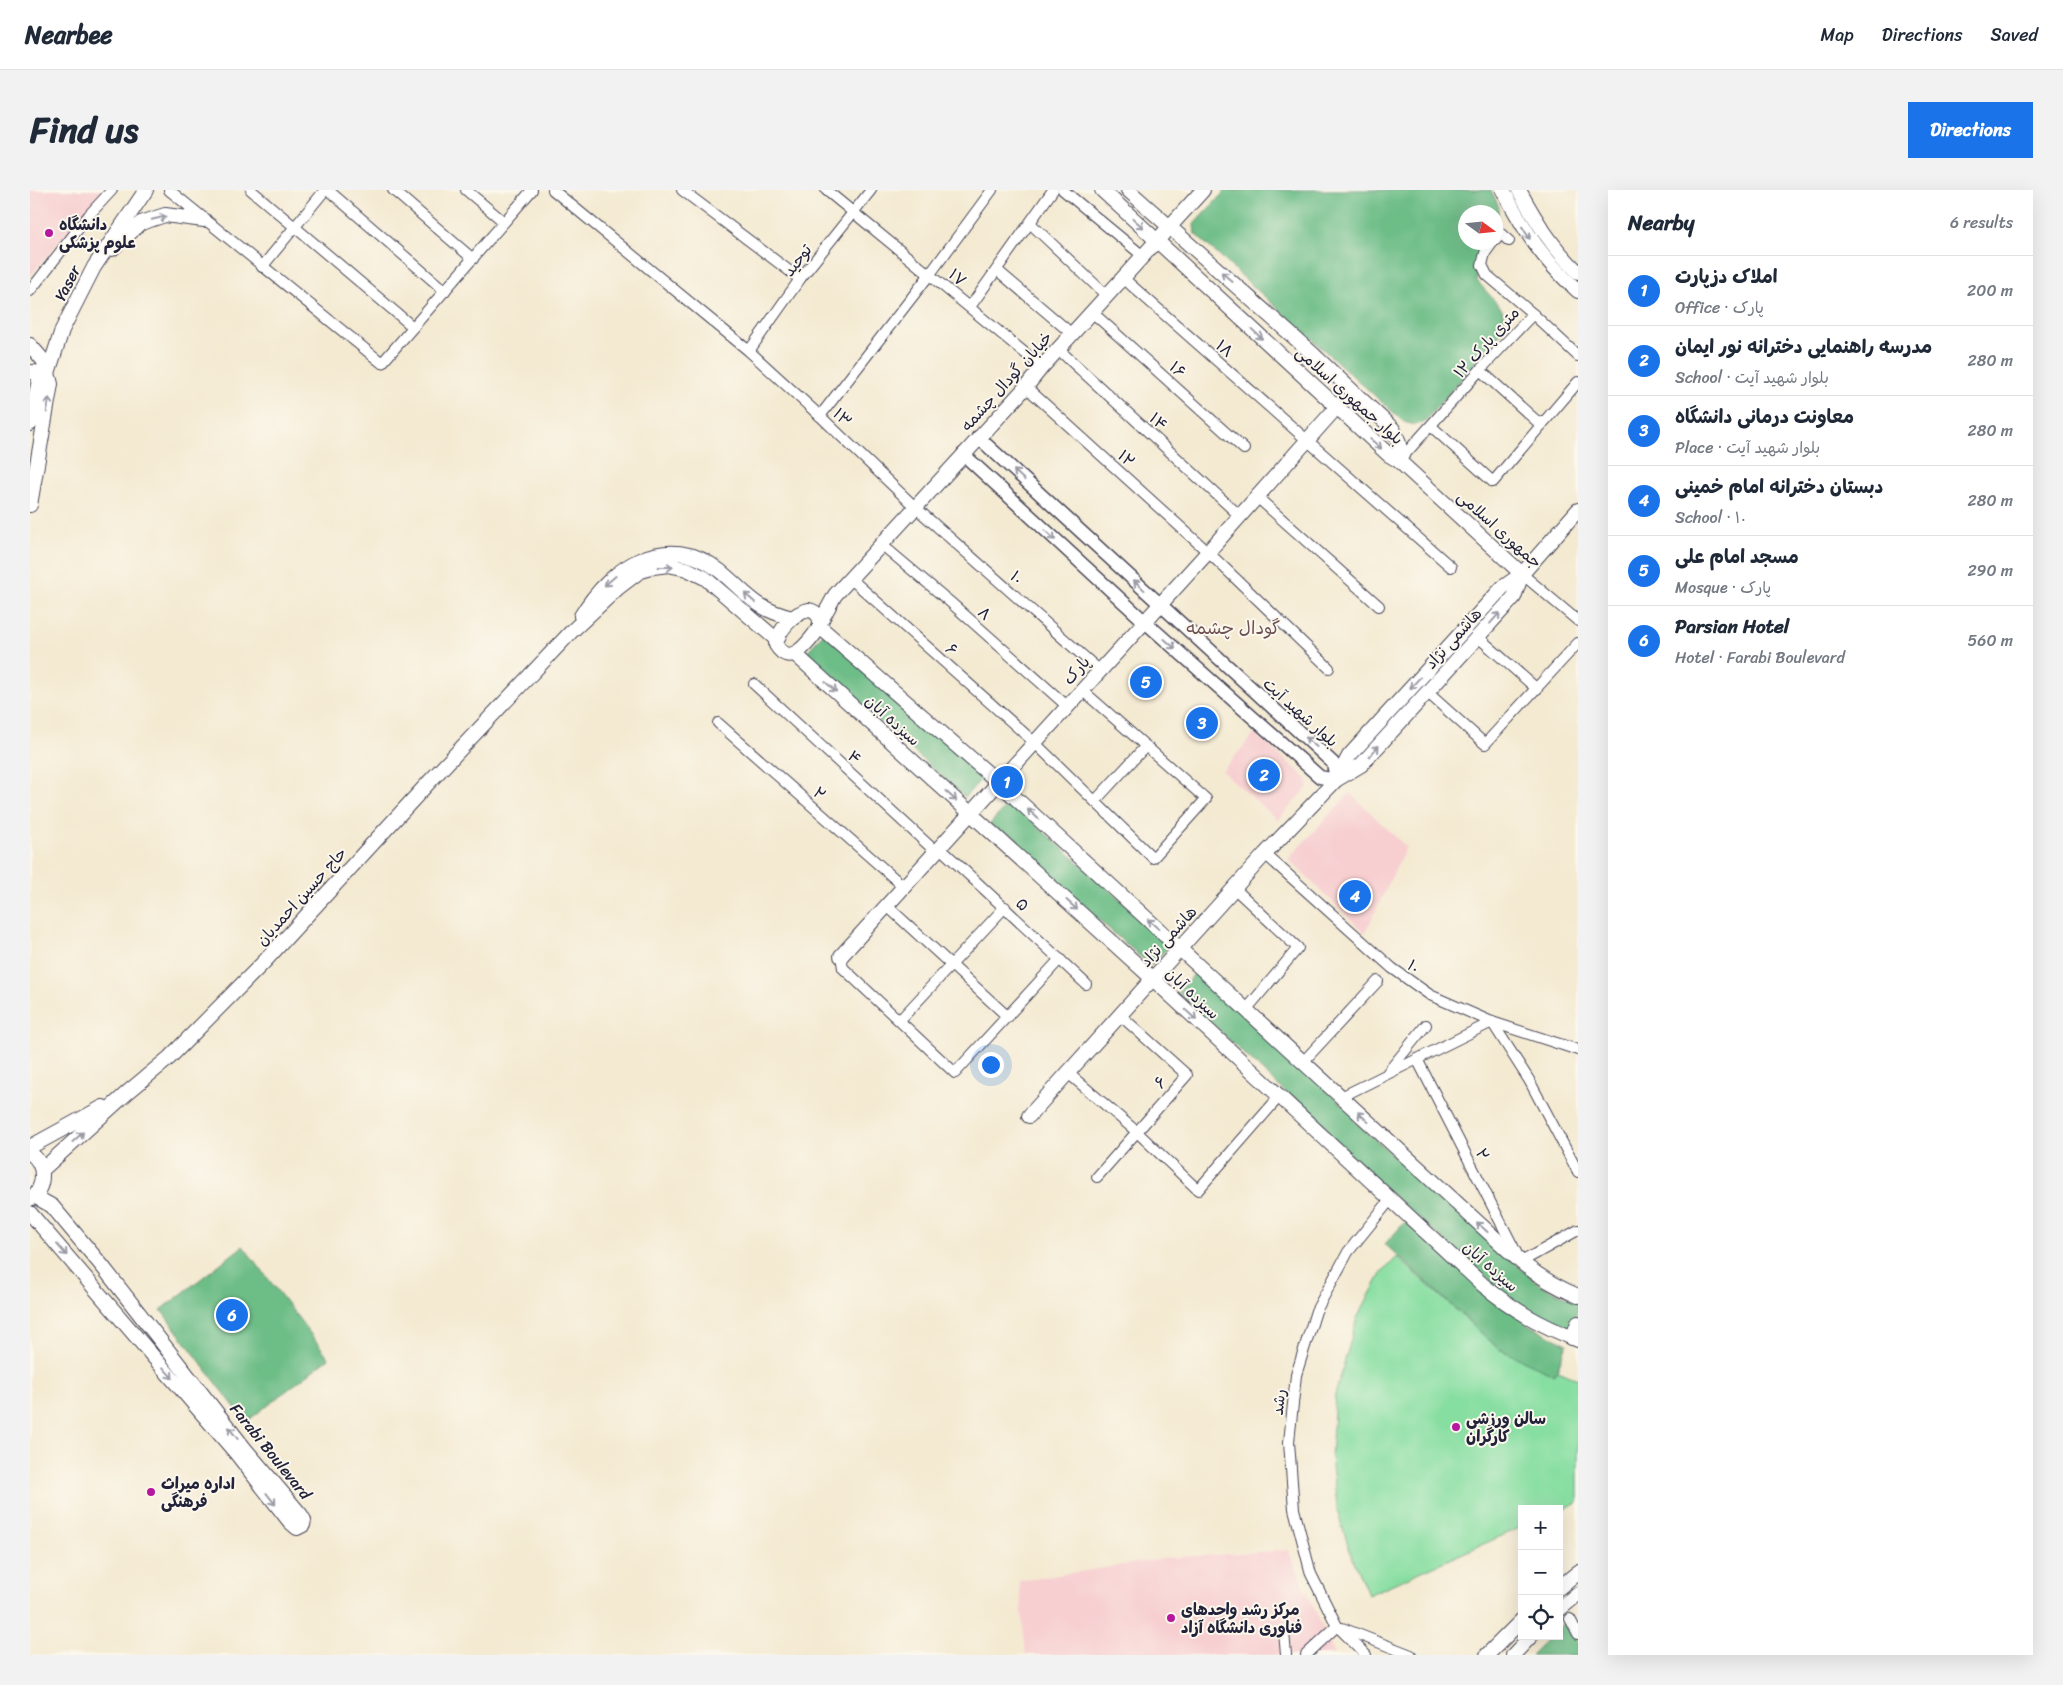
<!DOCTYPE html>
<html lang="en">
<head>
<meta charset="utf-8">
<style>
  :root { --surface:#fff; --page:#f2f2f3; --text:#1f2937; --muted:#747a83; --line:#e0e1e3; --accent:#1a73e8 }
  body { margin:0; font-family:Sriracha,"Playpen Sans Arabic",sans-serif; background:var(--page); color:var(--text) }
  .controls { position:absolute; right:15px; bottom:15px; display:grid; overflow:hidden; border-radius:0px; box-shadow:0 5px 20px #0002 }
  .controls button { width:45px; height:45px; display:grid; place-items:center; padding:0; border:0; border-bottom:1px solid var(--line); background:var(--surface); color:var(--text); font:25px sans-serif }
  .compass { position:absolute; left:1428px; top:15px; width:45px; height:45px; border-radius:50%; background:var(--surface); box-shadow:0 5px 20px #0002; rotate:105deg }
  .you { position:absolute; left:960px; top:874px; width:18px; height:18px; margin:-12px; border:4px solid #fff; border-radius:50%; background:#1a73e8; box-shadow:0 0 0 8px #1a73e833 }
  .badge { display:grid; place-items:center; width:32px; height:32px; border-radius:50%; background:var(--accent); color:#fff; font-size:16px; font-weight:700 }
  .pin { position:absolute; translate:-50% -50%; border:2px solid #fff; box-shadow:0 1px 5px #0006 }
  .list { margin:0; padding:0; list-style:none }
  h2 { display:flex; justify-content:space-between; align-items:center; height:65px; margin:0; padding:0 20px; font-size:21px }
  h2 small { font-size:16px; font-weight:400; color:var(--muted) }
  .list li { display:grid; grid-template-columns:32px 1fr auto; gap:15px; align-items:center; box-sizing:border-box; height:70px; padding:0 20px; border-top:1px solid var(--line) }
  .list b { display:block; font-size:19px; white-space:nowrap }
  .list p { margin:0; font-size:16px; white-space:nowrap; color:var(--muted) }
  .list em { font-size:16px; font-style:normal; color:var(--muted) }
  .icon { flex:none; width:28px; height:28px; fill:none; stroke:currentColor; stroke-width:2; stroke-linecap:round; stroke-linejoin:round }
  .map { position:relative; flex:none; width:1548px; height:1465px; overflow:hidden; border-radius:0px }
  header { display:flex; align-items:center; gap:30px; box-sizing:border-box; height:70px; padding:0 25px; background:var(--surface); border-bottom:1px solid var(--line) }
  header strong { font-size:24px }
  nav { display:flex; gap:28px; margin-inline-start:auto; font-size:18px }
  .intro { display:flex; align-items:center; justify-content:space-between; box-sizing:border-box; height:120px; padding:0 30px }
  h1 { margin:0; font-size:35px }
  .button { padding:12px 22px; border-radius:0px; background:var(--accent); color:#fff; font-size:18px; font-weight:700 }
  main { display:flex; gap:30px; padding:0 30px }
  aside { flex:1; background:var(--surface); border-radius:0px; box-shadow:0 5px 20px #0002 }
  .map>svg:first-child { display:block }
  .built { fill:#f7cfd1 }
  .green { fill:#87dea1; stroke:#54806e }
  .forest { fill:#6dbd87; stroke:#487061 }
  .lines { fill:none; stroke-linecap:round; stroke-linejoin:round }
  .minor-casing { stroke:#424052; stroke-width:12 }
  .tertiary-casing { stroke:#424052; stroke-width:15 }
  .secondary-casing { stroke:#424052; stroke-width:16 }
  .minor { stroke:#fff; stroke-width:10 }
  .tertiary { stroke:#fff; stroke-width:12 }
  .secondary { stroke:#fff; stroke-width:14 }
  .oneway { stroke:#9c9ca7 }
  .poi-dot { fill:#b5179e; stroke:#fbf7ec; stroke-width:2 }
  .labels { text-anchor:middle; stroke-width:4; stroke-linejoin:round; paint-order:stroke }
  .poi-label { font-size:16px; font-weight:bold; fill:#22223b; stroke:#fbf7ec; text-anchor:start }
  .street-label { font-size:16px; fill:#22223b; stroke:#fbf7ec }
  .neighbourhood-label { font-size:18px; fill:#6c5055; stroke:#fbf7ec }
</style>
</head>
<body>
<header>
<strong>Nearbee</strong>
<nav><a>Map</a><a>Directions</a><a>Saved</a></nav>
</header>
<div class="intro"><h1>Find us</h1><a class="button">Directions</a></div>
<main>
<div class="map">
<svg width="1548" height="1465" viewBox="0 0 1548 1465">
  <rect width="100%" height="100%" fill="#fbf7ec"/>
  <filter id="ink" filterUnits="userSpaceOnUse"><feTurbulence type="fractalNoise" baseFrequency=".02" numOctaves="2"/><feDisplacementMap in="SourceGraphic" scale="10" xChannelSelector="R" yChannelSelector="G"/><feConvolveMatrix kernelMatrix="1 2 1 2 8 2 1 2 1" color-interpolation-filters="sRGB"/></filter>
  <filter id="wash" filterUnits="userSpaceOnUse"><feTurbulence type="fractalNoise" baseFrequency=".0096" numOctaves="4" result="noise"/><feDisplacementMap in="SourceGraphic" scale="20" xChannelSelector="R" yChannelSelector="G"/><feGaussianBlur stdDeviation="1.12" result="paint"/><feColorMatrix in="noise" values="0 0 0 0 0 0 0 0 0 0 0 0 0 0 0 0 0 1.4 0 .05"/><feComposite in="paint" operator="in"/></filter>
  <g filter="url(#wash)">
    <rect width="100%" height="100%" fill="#f4ead2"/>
    <g class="built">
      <path d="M 0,0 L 74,0 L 0,86 Z"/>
      <path d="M 1225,543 L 1277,589 L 1278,597 L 1248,630 L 1192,581 Z"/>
      <path d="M 1320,603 L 1376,657 L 1335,743 L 1258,669 Z"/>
      <path d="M 1258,1360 L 1305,1465 L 996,1465 L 989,1391 L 1138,1368 Z"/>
    </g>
    <path class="green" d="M 1367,1067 L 1469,1159 L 1548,1189 L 1548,1313 L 1529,1321 L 1529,1319 L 1492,1319 L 1492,1337 L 1338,1405 L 1321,1364 L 1308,1323 L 1301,1268 L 1305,1205 L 1327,1128 L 1351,1084 Z"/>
    <g class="forest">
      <path d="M 1196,0 L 1461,0 L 1469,17 L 1466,33 L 1466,35 L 1466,22 L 1436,22 L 1436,52 L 1455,53 C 1448,65 1447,76 1447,91 L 1472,119 L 1476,137 L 1395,231 L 1385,235 L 1374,232 L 1165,44 L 1164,34 Z"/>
      <path d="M 794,443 L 955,585 L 935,607 L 774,465 Z"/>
      <path d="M 980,612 L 1141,754 L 1121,776 L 960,634 Z"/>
      <path d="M 1168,780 L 1325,926 L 1323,930 L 1502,1088 L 1510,1095 L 1548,1112 L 1548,1119 L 1539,1141 L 1486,1114 L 1299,949 L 1302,946 L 1148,802 Z"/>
      <path d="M 1375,1032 L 1497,1134 L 1537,1154 L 1525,1185 L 1469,1159 L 1355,1054 Z"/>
      <path d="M 213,1056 L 299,1168 L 216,1232 L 131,1120 Z"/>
      <path d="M 1536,1431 L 1548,1454 L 1548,1465 L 1501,1465 L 1520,1446 L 1529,1446 L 1529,1437 Z"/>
    </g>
  </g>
  <g filter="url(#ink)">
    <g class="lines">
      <g class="minor-casing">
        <g id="minor">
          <path d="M 139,0 L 352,173 L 502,0"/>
          <path d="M 221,0 L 383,137"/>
          <path d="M 298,0 L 415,101"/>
          <path d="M 363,0 L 443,69"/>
          <path d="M 436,0 L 474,32"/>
          <path d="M 523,0 L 719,161 L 790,226 L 885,317 L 1069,480"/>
          <path d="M 652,0 L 770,89"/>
          <path d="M 796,0 L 1012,177"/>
          <path d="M 1033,0 L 1113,66"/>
          <path d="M 1000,33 L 1077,106"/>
          <path d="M 1466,50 L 1470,43 L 1479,51"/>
          <path d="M 232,77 L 295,0"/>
          <path d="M 967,80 L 1042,144"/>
          <path d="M 1093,88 L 1421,377"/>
          <path d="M 0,101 L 59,25 L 82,0"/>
          <path d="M 940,117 L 1023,0"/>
          <path d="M 1062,122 L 1214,259"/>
          <path d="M 1503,124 L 1548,166"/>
          <path d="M 1028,159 L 1210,326"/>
          <path d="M 719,161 L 770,89 L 841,0"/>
          <path d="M 1450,180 L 1511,235"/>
          <path d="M 996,197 L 1178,362 L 1299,478"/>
          <path d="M 790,226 L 900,84 L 962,0"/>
          <path d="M 1401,236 L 1463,292 L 1548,192"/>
          <path d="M 1369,271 L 1450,180 L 1503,124 L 1457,85 L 1452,75 L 1455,63 L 1463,52"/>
          <path d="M 1227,307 L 1349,416"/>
          <path d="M 851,354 L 920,412 L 1037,516"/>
          <path d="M 1492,384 L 1548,431"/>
          <path d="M 820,388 L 1004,552 L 1123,668 L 1176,609 L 1052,500"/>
          <path d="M 1448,447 L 1507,499"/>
          <path d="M 724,494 L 905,661"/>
          <path d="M 1397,502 L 1455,554 L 1548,453"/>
          <path d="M 688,533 L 873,696"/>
          <path d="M 1065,611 L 1116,556"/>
          <path d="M 909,657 L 1056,794"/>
          <path d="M 1235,664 L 1362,778 L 1400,805 L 1462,832 L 1548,860"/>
          <path d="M 1204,698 L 1268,758 L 1216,820"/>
          <path d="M 856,715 L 978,827"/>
          <path d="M 811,766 L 813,778 L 925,883 L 1030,769"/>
          <path d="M 870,830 L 975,717"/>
          <path d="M 1387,869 L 1491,1072 L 1548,1040"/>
          <path d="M 1273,872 L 1348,791"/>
          <path d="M 1358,882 L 1396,835"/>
          <path d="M 1038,883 L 1107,942 L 1168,1000 L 1249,907"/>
          <path d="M 1311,907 L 1462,832 L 1499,890 L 1548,982"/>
          <path d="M 1067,987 L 1157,885 L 1090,825"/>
          <path d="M 1540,1429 L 1548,1444"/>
          <path d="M 1312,1438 L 1381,1465"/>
          <path d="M 1254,1442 L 1256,1465"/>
          <path d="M 1276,1465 L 1307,1436"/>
          <path d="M 1336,1465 L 1307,1436 L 1281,1384 L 1264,1319 L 1259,1252 L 1266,1185 L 1286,1121 L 1318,1062 L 1360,1010"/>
        </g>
      </g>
      <g class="tertiary-casing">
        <path id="tertiary" d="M 933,264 L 1114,431 L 1290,587 L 1306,590 L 1303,573 L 948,247"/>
      </g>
      <g class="secondary-casing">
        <g id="secondary">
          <path d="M 1072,0 L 1359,265 L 1369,271 L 1492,384"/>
          <path d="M 1098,0 L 1284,165 L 1363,239 C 1369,250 1371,258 1369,271"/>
          <path d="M 1473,0 C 1496,43 1511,68 1548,101"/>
          <path d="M 1489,0 C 1506,31 1522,57 1548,82"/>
          <path d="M 82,59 L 111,33 L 135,25 L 174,30"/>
          <path d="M 0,155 L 13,170 L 18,183"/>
          <path d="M 0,182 L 18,183"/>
          <path d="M 18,183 L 32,140 L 64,77 L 116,0"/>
          <path d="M 0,234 L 9,190 L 18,183 L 21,194 L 0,315"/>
          <path d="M 779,420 C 788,422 791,428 790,437 C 780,450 761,480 746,455 C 748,440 765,422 779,420 Z"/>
          <path d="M 551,426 C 581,376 637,339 690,381 C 718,404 726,420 763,428"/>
          <path d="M 791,431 L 805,405 L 996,197 L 1012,177 L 1173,0"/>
          <path d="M 790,437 L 968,592 L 1491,1072 C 1509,1087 1527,1097 1548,1106"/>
          <path d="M 765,464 L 1123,789 L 1453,1095 C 1485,1121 1510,1135 1548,1150"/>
          <path d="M 1306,590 L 1319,566 L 1473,397 L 1492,384 L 1548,320"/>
          <path d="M 811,766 L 1178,362 L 1306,218"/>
          <path d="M 999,926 L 1235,664 L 1306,590 L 1331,575 L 1484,407 L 1492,384"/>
          <path d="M 0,957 L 73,917"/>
          <path d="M 0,963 C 16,974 16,997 0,1009"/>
          <path d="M 12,980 L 98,902 L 139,868 L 234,772 L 401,590 L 541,442 L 588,398 L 609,382 L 623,377 L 638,375 L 657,379 L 675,388 L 747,450"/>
          <path d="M 0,1023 L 206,1263 L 260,1332 L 267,1338 L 273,1335 L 274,1330 L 271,1325 L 215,1259 L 73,1077 L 22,1016 L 4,1006"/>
          <path d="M 1542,1148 L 1548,1133"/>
          <path d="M 1529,1398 L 1548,1382"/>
          <path d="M 1529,1420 L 1548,1404"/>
          <path d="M 1457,1465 L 1492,1430"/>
          <path d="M 1483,1465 L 1501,1446"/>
        </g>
      </g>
      <use href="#minor" class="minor"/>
      <use href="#tertiary" class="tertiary"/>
      <use href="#secondary" class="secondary"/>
    </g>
    <defs><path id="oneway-shaft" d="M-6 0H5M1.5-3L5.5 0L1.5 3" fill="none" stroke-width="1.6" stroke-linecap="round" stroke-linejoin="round" transform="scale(1.25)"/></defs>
    <g class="oneway">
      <use href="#oneway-shaft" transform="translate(129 28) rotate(-14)"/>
      <use href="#oneway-shaft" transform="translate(1108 33) rotate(42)"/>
      <use href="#oneway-shaft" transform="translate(1496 43) rotate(58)"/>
      <use href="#oneway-shaft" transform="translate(1197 87) rotate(-139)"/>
      <use href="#oneway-shaft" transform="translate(1227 144) rotate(43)"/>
      <use href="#oneway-shaft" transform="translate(18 215) rotate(-80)"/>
      <use href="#oneway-shaft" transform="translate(1346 254) rotate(41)"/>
      <use href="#oneway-shaft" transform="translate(989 285) rotate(-137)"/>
      <use href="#oneway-shaft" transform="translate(1020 345) rotate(43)"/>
      <use href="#oneway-shaft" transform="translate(636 377)"/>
      <use href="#oneway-shaft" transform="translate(580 391) rotate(139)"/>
      <use href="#oneway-shaft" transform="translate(1109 395) rotate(-137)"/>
      <use href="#oneway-shaft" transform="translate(720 408) rotate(-139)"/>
      <use href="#oneway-shaft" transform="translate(1465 428) rotate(-48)"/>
      <use href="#oneway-shaft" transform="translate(1140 454) rotate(41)"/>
      <use href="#oneway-shaft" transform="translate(1385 493) rotate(132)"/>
      <use href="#oneway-shaft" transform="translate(801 497) rotate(42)"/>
      <use href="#oneway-shaft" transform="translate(1281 552) rotate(-138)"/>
      <use href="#oneway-shaft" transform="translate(1344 561) rotate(-48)"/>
      <use href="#oneway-shaft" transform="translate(921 606) rotate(42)"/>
      <use href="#oneway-shaft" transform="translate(1003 624) rotate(-138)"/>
      <use href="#oneway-shaft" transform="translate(1042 715) rotate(42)"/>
      <use href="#oneway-shaft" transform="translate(1123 734) rotate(-138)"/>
      <use href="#oneway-shaft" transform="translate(1161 825) rotate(43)"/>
      <use href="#oneway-shaft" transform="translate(1333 927) rotate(-137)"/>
      <use href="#oneway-shaft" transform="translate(48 947) rotate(-42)"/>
      <use href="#oneway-shaft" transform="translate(1452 1037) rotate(-138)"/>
      <use href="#oneway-shaft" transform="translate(32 1060) rotate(48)"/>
      <use href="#oneway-shaft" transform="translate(138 1183) rotate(49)"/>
      <use href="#oneway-shaft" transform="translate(203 1243) rotate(-128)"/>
      <use href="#oneway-shaft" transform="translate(241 1309) rotate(52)"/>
    </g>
  </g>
  <g class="poi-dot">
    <circle cx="19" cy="43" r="5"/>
    <circle cx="1426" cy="1237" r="5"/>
    <circle cx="121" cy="1302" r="5"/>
    <circle cx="1141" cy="1428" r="5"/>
  </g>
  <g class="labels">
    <g class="poi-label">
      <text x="29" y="40">دانشگاه<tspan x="29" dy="18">علوم پزشکی</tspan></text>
      <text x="1436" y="1234">سالن ورزشی<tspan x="1436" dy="18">کارگران</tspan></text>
      <text x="131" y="1299">اداره میراث<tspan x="131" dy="18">فرهنگی</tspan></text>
      <text x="1151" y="1425">مرکز رشد واحدهای<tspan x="1151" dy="18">فناوری دانشگاه آزاد</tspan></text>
    </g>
    <g class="street-label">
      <text transform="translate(767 70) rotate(-52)" y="6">توحید</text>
      <text transform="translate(928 87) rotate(40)" y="6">۱۷</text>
      <text transform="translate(37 93) rotate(-63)" y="6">Yaser</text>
      <text transform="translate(1456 152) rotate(-48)" y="6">۱۲ متری پارک</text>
      <text transform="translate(1195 158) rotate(41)" y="6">۱۸</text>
      <text transform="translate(1148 179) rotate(42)" y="6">۱۶</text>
      <text transform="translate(976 191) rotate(-48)" y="6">خیابان گودال چشمه</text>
      <text transform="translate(1320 205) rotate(42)" y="6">بلوار جمهوری اسلامی</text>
      <text transform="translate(813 227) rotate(44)" y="6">۱۳</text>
      <text transform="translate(1129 231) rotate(42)" y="6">۱۴</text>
      <text transform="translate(1097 268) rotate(42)" y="6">۱۲</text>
      <text transform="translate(1470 339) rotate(42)" y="6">جمهوری اسلامی</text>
      <text transform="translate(987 387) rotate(42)" y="6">۱۰</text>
      <text transform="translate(955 423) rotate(42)" y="6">۸</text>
      <text transform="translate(1423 448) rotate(-48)" y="6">هاشمی نژاد</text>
      <text transform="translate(922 459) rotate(42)" y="6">۶</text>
      <text transform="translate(1046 480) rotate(-49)" y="6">پارک</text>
      <text transform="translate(1271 522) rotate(42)" y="6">بلوار شهید آیت</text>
      <text transform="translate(863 530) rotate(42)" y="6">سیزده آبان</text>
      <text transform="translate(825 567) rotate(43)" y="6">۴</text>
      <text transform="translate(790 603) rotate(41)" y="6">۲</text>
      <text transform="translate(271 706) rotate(-48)" y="6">حاج حسین احمدیان</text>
      <text transform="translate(993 714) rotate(43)" y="6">۵</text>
      <text transform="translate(1138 746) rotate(-48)" y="6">هاشمی نژاد</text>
      <text transform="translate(1384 776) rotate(35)" y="6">۱۰</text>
      <text transform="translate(1163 803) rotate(43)" y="6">سیزده آبان</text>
      <text transform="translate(1130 892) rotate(-49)" y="6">۶</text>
      <text transform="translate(1453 964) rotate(63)" y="6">۲</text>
      <text transform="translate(1461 1076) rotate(41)" y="6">سیزده آبان</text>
      <text transform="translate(1248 1212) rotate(-84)" y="6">رشد</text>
      <text transform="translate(241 1261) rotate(51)" y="6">Farabi Boulevard</text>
    </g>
    <g class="neighbourhood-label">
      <text x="1203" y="444">گودال چشمه</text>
    </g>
  </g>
</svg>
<div class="controls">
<button>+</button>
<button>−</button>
<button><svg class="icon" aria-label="locate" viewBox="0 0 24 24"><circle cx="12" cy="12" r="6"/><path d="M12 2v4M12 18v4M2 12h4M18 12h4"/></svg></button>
</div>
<svg class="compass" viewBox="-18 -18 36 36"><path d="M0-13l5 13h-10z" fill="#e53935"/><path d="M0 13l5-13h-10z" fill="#747a83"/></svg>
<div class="you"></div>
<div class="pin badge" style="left:977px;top:592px">1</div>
<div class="pin badge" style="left:1234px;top:585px">2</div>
<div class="pin badge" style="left:1172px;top:533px">3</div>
<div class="pin badge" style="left:1325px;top:706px">4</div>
<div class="pin badge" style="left:1116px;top:492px">5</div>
<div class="pin badge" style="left:202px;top:1125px">6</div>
</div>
<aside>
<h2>Nearby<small>6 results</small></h2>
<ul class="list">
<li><span class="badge">1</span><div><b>املاک دزپارت</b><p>Office · پارک</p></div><em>200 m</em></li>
<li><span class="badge">2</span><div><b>مدرسه راهنمایی دخترانه نور ایمان</b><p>School · بلوار شهید آیت</p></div><em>280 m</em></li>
<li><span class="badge">3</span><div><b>معاونت درمانی دانشگاه</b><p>Place · بلوار شهید آیت</p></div><em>280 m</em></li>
<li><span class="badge">4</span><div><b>دبستان دخترانه امام خمینی</b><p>School · ۱۰</p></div><em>280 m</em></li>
<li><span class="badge">5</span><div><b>مسجد امام علی</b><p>Mosque · پارک</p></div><em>290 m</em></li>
<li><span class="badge">6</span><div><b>Parsian Hotel</b><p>Hotel · Farabi Boulevard</p></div><em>560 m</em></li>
</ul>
</aside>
</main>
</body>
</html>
